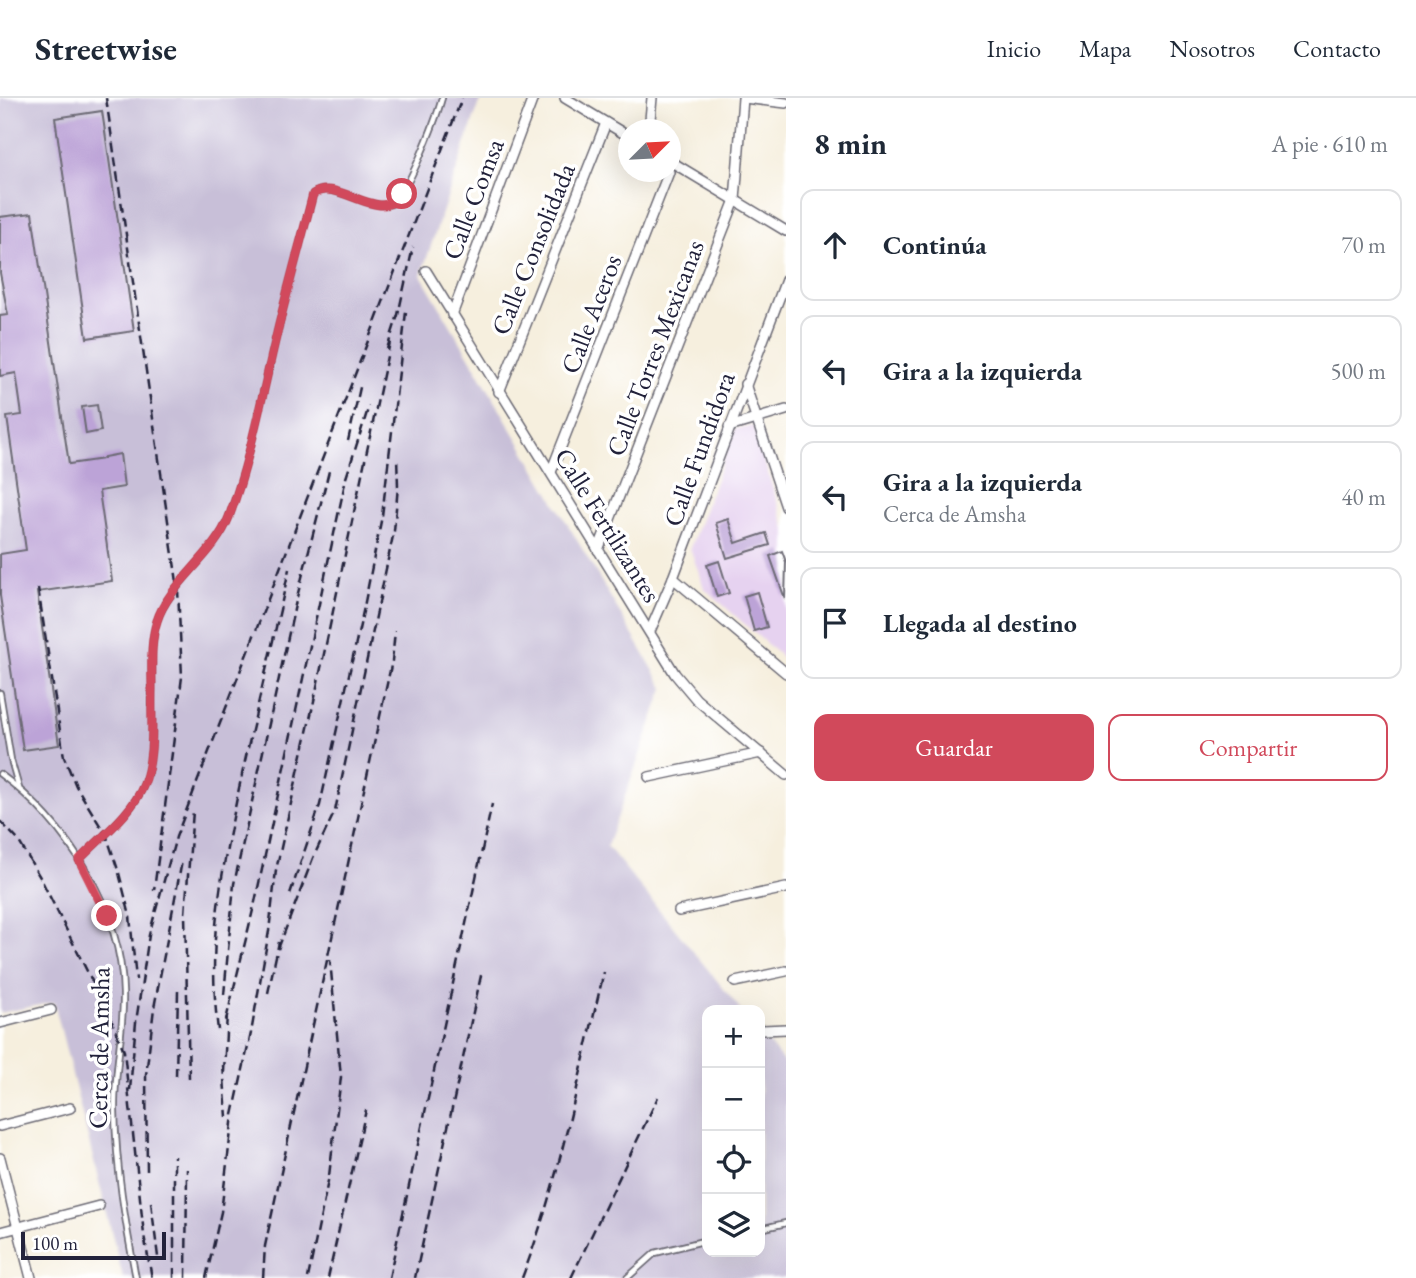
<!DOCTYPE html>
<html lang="es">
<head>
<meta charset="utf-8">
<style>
  :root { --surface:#fff; --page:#f2f2f3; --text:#1f2937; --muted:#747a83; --line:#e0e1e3; --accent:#d1495b }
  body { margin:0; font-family:"EB Garamond",serif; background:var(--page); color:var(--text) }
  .controls { position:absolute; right:21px; bottom:21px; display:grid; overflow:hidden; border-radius:14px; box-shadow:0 7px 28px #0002 }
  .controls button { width:63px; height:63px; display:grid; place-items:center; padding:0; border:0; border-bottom:2px solid var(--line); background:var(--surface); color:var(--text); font:35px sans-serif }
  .compass { position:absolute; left:618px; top:21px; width:63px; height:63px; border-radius:50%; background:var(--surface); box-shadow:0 7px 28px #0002; rotate:66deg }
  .scale { position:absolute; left:21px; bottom:18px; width:145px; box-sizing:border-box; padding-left:7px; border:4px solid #22223b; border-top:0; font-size:19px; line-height:24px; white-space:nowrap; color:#22223b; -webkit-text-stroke:5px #fff; paint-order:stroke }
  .stop { position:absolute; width:21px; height:21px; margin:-16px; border:5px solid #d1495b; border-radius:50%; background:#fff }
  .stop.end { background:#d1495b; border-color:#fff; box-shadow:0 2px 7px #0008 }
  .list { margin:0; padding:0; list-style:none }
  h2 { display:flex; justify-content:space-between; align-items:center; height:91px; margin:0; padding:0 28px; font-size:30px }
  h2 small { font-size:23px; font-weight:400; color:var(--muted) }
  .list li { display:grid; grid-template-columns:46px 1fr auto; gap:21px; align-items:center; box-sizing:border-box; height:112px; margin:0 14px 14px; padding:0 14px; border:2px solid var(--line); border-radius:14px }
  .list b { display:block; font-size:26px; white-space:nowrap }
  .list p { margin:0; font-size:23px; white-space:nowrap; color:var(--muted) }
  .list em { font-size:23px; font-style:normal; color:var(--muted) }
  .actions { display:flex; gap:14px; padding:21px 28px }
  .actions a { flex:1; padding:16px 0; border:2px solid var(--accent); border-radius:14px; text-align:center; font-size:24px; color:var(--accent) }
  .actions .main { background:var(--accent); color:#fff }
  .icon { flex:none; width:38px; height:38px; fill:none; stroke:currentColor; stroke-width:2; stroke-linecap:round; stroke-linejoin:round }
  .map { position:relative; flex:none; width:786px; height:1180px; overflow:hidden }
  header { display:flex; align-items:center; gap:42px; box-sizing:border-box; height:98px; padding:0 35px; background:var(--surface); border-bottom:2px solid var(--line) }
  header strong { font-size:33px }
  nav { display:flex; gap:38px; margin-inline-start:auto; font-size:24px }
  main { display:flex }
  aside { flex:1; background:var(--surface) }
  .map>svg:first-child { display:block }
  .built { fill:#e6d2f0 }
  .industrial { fill:#c8bfd8 }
  .building { fill:#bca3d7 }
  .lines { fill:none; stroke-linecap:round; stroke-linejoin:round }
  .lane-casing { stroke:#6c6a74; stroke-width:8 }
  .street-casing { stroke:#6c6a74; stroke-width:12 }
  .lane { stroke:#fff; stroke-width:4.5 }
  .street { stroke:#fff; stroke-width:9 }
  .rail { stroke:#22223b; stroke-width:2.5; stroke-dasharray:10 5; stroke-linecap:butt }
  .route { stroke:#d1495b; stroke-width:9 }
  .labels { text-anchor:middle; stroke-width:7; stroke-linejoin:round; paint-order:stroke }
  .street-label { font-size:26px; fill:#22223b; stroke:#fff }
</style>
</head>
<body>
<header>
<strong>Streetwise</strong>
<nav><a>Inicio</a><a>Mapa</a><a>Nosotros</a><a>Contacto</a></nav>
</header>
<main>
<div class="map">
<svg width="786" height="1180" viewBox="0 0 786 1180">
  <rect width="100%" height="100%" fill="#fff"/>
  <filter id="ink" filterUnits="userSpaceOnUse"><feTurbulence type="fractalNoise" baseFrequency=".0143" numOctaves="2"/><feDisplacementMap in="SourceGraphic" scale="14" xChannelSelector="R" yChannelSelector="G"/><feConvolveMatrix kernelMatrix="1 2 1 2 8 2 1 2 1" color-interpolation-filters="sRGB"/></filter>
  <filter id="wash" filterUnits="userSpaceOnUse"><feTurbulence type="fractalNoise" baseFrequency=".00686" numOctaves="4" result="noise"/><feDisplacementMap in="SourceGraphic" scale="28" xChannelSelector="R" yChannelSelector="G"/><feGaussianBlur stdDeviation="1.57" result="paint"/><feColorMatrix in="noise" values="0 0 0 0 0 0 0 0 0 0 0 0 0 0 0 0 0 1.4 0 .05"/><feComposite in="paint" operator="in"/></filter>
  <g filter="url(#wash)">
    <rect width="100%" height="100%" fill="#f6efde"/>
    <path class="built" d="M 753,328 L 786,432 L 786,563 L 704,490 L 690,450 L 735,331 Z"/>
    <path class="industrial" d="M 0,0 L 481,0 L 421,177 L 664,590 L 607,748 L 741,912 L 707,912 L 707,1154 L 760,1154 L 760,935 L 786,967 L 786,1180 L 123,1180 L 54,904 L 0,915 Z"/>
    <g id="blocks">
      <g class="building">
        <path d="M 102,13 L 134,233 L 87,240 L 55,20 Z"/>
        <path d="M 32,115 L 69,366 L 104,361 L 104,359 L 120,356 L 124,389 L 99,393 L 112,483 L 37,494 L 59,647 L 23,652 L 0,498 L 0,456 L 26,452 L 7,319 L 22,317 L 16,275 L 0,278 L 0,218 L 8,217 L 0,175 L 0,119 Z"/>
        <path d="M 97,307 L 101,333 L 86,336 L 82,309 Z"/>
        <path d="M 728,421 L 736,445 L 766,435 L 770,447 L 727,460 L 716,425 Z"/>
        <path d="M 782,453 L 786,464 L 785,501 L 770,458 Z"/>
        <path d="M 719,463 L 729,495 L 717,499 L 707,467 Z"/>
        <path d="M 757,494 L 767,529 L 754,533 L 744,498 Z"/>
      </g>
    </g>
  </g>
  <g filter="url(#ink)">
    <use href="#blocks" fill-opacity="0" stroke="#6c6a74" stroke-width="2"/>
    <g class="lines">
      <g class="lane-casing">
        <g id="lane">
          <path d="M 0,595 L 11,662 L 19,690"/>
          <path d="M 0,676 C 66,724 122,812 123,895 C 124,934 114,973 115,1012 C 116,1069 125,1124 136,1180"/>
          <path d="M 79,762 C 100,740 133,715 144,686 C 155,657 151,622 152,591 C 152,569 150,544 157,523 C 169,486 215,457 229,419 C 251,359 262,297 277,235 C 288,189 301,143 313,96 C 333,81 366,113 391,106 C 406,102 437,18 442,0"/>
          <path d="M 760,1131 L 786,1125"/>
          <path d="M 627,1180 L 655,1155 L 707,1142"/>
        </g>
      </g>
      <g class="street-casing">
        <g id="street">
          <path d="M 565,0 L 628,38"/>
          <path d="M 744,0 L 786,5"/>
          <path d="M 649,32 L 652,0"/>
          <path d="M 670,63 L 786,133"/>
          <path d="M 426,173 L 675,576 L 696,601 L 786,677"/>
          <path d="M 452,217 L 533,0"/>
          <path d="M 745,286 L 786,409"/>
          <path d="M 499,294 L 606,25"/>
          <path d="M 729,329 L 786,312"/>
          <path d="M 551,374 L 669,74"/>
          <path d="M 598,452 L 735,102 L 743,0"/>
          <path d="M 673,480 L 786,575"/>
          <path d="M 650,533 L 673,480 L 786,182"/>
          <path d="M 649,679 L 761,655"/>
          <path d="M 679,813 L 786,790"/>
          <path d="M 735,884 L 786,873"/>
          <path d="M 0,925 L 51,912"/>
          <path d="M 763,932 L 786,931"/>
          <path d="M 0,1028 L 70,1010"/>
          <path d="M 0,1060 L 31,1180"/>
          <path d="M 0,1134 L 99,1108"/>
        </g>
      </g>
      <use href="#lane" class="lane"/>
      <use href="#street" class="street"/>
      <g class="rail">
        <path d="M 106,0 L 178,491 L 182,579 L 154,792"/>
        <path d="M 387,251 L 398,217 L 413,149"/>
        <path d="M 348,343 L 361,285"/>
        <path d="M 38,490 L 64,659 L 76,688 L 107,739 L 119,775 L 130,818 L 136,882"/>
        <path d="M 0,723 L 18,742 L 41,781 L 110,919 L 124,953 L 144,1137 L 152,1180"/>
        <path d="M 290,796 L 320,707 L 364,509 L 382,418 L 406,214"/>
        <path d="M 278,851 L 313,760 L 335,713 L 394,433 L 398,388 L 397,359"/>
        <path d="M 268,895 L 279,844"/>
        <path d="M 224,897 L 234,786 L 295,507 L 329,373"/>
        <path d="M 226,922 L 255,804 L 346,380 L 369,308"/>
        <path d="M 218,932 C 207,846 221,778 238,695 C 254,620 273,546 289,471"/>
        <path d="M 223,967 L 227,1019"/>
        <path d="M 224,974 L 227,915"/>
        <path d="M 176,978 L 178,893"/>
        <path d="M 189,980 L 185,816 L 193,713"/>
        <path d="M 130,992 L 136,924 L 149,837 L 176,739 L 462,0"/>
        <path d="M 147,1073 L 146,977 L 154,910 L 182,763"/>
        <path d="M 151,1104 L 158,1159"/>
        <path d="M 174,1180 L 174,1058"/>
        <path d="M 186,1180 L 187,1071"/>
        <path d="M 206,1180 L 221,1114 L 233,1017 L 251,935 L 269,833 L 276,772 L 314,603 L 390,244"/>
        <path d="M 263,1180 L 265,1148 L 392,563 L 395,533"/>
        <path d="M 308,1180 L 329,1078 L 341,979 L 330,862"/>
        <path d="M 328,1180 L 366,1012"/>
        <path d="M 389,1180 L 492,706"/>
        <path d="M 415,1180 L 482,873"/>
        <path d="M 522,1180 C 560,1082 579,976 604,874"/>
        <path d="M 571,1180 L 658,999"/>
      </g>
    </g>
  </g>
  <g class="lines" filter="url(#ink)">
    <path class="route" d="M 107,818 L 79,762 C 100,740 133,715 144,686 C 155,657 151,622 152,591 C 152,569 150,544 157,523 C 168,486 215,457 229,419 C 251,359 262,297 277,235 C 288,189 301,143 313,96 C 339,78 379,128 402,96"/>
  </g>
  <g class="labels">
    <g class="street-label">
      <text transform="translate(473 101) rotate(-69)" y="9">Calle Comsa</text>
      <text transform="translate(533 151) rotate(-68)" y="9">Calle Consolidada</text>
      <text transform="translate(591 216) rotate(-69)" y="9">Calle Aceros</text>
      <text transform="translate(655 250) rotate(-69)" y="9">Calle Torres Mexicanas</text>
      <text transform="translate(699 351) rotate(-70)" y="9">Calle Fundidora</text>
      <text transform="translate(608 427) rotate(58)" y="9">Calle Fertilizantes</text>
      <text transform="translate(99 950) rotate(-89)" y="9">Cerca de Amsha</text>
    </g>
  </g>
</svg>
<div class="controls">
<button>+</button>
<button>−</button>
<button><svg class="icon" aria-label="locate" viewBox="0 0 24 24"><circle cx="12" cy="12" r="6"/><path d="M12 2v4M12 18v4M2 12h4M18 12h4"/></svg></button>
<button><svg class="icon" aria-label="layers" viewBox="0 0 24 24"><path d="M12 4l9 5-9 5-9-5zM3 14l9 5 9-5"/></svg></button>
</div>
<svg class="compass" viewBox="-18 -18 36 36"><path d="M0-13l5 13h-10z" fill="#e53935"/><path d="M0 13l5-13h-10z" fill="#747a83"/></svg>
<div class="scale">100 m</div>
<div class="stop" style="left:402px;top:96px"></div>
<div class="stop end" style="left:107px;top:818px"></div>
</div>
<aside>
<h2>8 min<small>A pie · 610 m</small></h2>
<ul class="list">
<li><svg class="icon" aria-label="ahead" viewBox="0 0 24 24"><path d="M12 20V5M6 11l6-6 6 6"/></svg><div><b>Continúa</b></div><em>70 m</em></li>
<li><svg class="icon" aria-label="left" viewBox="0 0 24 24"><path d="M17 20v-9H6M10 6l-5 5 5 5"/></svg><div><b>Gira a la izquierda</b></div><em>500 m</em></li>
<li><svg class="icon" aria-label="left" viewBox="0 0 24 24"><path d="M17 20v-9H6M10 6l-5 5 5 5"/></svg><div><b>Gira a la izquierda</b><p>Cerca de Amsha</p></div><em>40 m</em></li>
<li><svg class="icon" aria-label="arrive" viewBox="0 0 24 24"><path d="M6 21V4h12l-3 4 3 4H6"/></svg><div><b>Llegada al destino</b></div></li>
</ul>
<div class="actions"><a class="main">Guardar</a><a>Compartir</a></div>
</aside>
</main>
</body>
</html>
